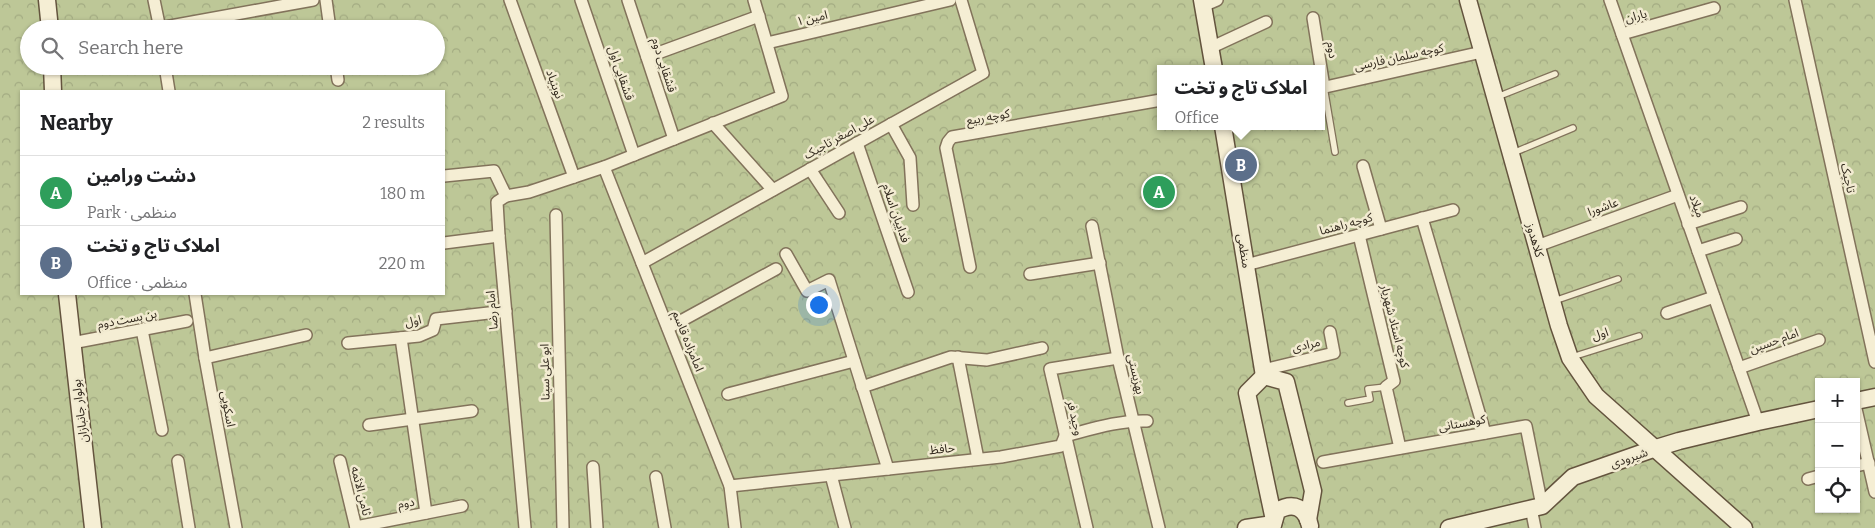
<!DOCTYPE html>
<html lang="en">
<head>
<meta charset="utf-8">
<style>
  :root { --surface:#fff; --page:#f2f2f2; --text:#202124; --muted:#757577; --line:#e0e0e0; --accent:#8c3730 }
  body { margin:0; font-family:Bitter,"Noto Sans Arabic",serif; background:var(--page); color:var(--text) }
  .controls { position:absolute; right:15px; bottom:15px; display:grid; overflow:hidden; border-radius:0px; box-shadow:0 1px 4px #0004 }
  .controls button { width:45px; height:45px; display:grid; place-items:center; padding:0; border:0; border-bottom:1px solid var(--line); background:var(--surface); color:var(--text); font:25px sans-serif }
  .you { position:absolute; left:818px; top:304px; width:18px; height:18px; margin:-12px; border:4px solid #fff; border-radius:50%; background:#1a73e8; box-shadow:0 0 0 8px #1a73e833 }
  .badge { display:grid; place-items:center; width:32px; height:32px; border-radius:50%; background:var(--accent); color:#fff; font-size:16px; font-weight:700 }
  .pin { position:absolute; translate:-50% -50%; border:2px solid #fff; box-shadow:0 1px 5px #0006 }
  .popup { position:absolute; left:1157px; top:65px; width:168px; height:65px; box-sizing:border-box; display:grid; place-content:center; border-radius:0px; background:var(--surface); filter:drop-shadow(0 1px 4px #0005); font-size:16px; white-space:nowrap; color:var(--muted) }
  .popup b { font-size:19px; color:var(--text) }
  .popup::after { content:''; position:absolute; left:50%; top:100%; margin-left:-10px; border:10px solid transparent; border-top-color:var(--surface) }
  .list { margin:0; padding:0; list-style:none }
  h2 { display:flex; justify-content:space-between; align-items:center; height:65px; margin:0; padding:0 20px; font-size:21px }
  h2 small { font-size:16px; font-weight:400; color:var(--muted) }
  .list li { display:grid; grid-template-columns:32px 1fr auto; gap:15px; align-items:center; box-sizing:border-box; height:70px; padding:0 20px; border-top:1px solid var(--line) }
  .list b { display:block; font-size:19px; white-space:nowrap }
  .list p { margin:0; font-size:16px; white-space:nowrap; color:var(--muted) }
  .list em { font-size:16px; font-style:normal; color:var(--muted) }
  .icon { flex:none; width:28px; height:28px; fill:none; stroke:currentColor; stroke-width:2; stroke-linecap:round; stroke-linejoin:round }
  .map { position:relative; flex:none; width:1875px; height:528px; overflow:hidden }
  .search { position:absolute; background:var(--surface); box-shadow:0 1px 4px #0004; left:20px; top:20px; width:425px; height:55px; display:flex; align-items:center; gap:12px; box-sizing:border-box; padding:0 18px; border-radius:28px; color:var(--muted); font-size:19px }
  .panel { position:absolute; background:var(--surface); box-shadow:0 1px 4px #0004; left:20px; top:90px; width:425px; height:205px; border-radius:0px }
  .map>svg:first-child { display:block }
  .park { fill:url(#park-crowns); fill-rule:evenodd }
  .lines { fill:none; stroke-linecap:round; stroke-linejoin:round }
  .lane-casing { stroke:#82735b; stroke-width:8 }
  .street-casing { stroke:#82735b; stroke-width:14 }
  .secondary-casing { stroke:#64543e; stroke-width:19 }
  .lane { stroke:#f5eed4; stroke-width:5.5 }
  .street { stroke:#f5eed4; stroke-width:11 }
  .secondary { stroke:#f5eed4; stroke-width:16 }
  .labels { text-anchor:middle; stroke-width:5; stroke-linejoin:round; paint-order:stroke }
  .street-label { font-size:12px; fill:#332a1e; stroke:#f2ebd1 }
</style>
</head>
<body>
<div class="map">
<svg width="1875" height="528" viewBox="0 0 1875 528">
  <defs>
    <pattern id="park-crowns" width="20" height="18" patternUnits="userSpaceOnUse" patternTransform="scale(1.25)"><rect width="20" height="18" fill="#bdc797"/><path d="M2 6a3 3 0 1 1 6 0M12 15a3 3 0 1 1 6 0" fill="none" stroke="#a3ab82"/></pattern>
  </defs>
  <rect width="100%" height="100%" fill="#eae1c2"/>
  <path class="park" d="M 0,0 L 1875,0 L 1875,528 L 0,528 ZM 29,29 L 436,29 L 436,66 L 29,66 ZM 1161,69 L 1321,69 L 1321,126 L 1161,126 ZM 21,91 L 444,91 L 444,294 L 21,294 ZM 1819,382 L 1856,382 L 1856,509 L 1819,509 Z"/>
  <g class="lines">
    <g class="lane-casing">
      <g id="lane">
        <path d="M 1324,87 L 1335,152"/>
        <path d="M 1497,97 L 1555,74"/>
        <path d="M 1513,153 L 1573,128"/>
        <path d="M 1554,301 L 1618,279"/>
        <path d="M 1572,357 L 1639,336"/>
        <path d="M 1348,403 L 1370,399 L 1368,389 L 1386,387"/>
      </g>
    </g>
    <g class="street-casing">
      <g id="street">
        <path d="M 154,0 L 160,29"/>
        <path d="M 326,0 L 330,29"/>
        <path d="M 510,0 L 574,177"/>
        <path d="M 581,0 L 634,155"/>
        <path d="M 628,0 L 674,139"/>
        <path d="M 1610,0 L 1758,422"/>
        <path d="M 1795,0 L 1875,362"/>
        <path d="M 1203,6 L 1217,0"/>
        <path d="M 1313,18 L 1324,87"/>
        <path d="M 154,29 L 313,0"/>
        <path d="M 1622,34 L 1714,8"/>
        <path d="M 767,43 L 950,0"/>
        <path d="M 1210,48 L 1266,22"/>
        <path d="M 647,57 L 759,16"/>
        <path d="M 165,66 L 169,91"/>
        <path d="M 336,66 L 338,80"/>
        <path d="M 1321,88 L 1482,52"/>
        <path d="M 713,123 L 773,190"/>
        <path d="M 891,124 L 910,158 L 913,205"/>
        <path d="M 857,143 L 908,292"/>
        <path d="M 1363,166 L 1381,229"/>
        <path d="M 604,167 L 730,486 L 735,528"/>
        <path d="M 810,169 L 839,213"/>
        <path d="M 444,176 L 494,171 L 506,196"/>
        <path d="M 556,215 L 563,528"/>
        <path d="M 1422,218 L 1485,433"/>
        <path d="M 1688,224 L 1741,207"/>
        <path d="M 1092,226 L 1118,358 L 1159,528"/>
        <path d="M 1359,235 L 1394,381 L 1386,387 L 1400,448"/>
        <path d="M 444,243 L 499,236"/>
        <path d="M 1537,246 L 1678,195"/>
        <path d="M 1698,251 L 1736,239"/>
        <path d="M 786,254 L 807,291 L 829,280 L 888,469"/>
        <path d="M 642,263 L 983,73 L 961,0"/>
        <path d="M 1246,265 L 1453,210"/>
        <path d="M 970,267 L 946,148 L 948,142 L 952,137 L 1161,100"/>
        <path d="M 1030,274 L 1100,263"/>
        <path d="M 195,294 L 205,358 L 236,528"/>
        <path d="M 1667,313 L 1714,297"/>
        <path d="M 668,328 L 776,269"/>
        <path d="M 142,330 L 162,430"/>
        <path d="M 401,338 L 426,513"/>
        <path d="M 72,343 L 187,321"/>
        <path d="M 348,343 L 419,336 L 433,330 L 436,319 L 506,311"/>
        <path d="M 958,357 L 978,459"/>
        <path d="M 205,358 L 306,335"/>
        <path d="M 1739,368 L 1819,340"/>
        <path d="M 1263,370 L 1334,353 L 1330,332"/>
        <path d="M 862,387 L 951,357 L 987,360 L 1042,348"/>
        <path d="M 728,394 L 854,361"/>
        <path d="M 1856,409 L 1875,492"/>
        <path d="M 369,425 L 472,411"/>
        <path d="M 178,461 L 189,528"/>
        <path d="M 340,461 L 356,528"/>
        <path d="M 1323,462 L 1526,426 L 1542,506"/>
        <path d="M 1856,466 L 1869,463"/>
        <path d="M 593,467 L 597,528"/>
        <path d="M 831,475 L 845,528"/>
        <path d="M 656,477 L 665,528"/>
        <path d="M 1808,479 L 1819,476"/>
        <path d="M 730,486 L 1001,457 L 1061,446 L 1065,436 C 1092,429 1120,420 1147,421"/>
        <path d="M 1531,508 L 1535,528"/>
        <path d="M 356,527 L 462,506"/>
        <path d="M 525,528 L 499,236 L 497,202 L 506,196 L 529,192 L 604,167 L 782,96 L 754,0"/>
        <path d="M 1087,528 L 1050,369 L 1118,358"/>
      </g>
    </g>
    <g class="secondary-casing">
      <g id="secondary">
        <path d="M 47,0 L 50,29"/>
        <path d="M 1202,0 L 1214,69"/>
        <path d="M 1468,0 L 1559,326 L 1570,358 L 1596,396 L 1744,528"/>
        <path d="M 52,66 L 53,91"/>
        <path d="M 1223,126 L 1264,376"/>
        <path d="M 67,294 L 93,528"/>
        <path d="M 1856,401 L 1875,397"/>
        <path d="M 1274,520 L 1247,393 L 1264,376 L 1286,382 L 1313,491 L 1308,520"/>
        <path d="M 1273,525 L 1277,511 C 1294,501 1306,508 1310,526"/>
        <path d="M 1246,528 L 1273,524"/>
        <path d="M 1449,528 L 1542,506 L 1573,477 L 1656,448 L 1679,441 L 1758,422 L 1819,409"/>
      </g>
    </g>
    <use href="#lane" class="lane"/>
    <use href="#street" class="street"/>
    <use href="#secondary" class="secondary"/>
  </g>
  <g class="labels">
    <g class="street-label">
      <text transform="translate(1636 16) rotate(-15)" y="4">یاران</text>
      <text transform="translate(812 18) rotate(-13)" y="4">امین ۱</text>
      <text transform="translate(1332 50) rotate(81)" y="4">دوم</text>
      <text transform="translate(1399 57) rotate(-12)" y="4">کوچه سلمان فارسی</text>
      <text transform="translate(664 65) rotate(72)" y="4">قشقایی دوم</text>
      <text transform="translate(621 73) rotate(71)" y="4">قشقایی اول</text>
      <text transform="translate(555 84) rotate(70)" y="4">نوبنیاد</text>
      <text transform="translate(988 117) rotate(-10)" y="4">کوچه ربیع</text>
      <text transform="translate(839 137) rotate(-29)" y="4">علی اصغر تاجیک</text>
      <text transform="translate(1848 178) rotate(77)" y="4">تاجیک</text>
      <text transform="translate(1697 206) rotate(70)" y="4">میلاد</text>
      <text transform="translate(1603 207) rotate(-20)" y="4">عاشورا</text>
      <text transform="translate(896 213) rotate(71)" y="4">فداییان اسلام</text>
      <text transform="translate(1346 224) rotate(-15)" y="4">کوچه راهنما</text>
      <text transform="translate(1535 240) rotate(74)" y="4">کلاهدوز</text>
      <text transform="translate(1244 251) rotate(81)" y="4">منظمی</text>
      <text transform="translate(492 310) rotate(-95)" y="4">امام رضا</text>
      <text transform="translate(127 319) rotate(-11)" y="4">بن بست دوم</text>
      <text transform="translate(413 321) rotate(-13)" y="4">اول</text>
      <text transform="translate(1395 326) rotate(76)" y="4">کوچه استاد شهریار</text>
      <text transform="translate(1600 334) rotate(-18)" y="4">اول</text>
      <text transform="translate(688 341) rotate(68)" y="4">امامزاده قاسم</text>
      <text transform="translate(1774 341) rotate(-20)" y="4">امام حسین</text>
      <text transform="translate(1306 345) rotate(-13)" y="4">مرادی</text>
      <text transform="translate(545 372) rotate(-91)" y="4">ابو علی سینا</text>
      <text transform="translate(1136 374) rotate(77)" y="4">بهزیستی</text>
      <text transform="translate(228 409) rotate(80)" y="4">اسکویی</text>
      <text transform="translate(80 411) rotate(-97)" y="4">بولوار جانبازان</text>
      <text transform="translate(1075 418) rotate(77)" y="4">وحید فر</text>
      <text transform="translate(1462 423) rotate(-10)" y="4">کوهستانی</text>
      <text transform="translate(942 449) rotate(-6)" y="4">حافظ</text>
      <text transform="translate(1629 458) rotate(-19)" y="4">شیرودی</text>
      <text transform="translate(361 491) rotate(76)" y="4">ثامن الائمه</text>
      <text transform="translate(406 503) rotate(-11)" y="4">دوم</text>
    </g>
  </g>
</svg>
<div class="controls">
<button>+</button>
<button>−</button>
<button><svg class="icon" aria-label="locate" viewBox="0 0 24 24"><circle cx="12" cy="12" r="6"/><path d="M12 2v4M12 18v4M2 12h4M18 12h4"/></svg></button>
</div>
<div class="you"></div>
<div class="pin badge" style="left:1159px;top:192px;background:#2e9e5b">A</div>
<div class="pin badge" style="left:1241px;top:165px;background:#5c6f8a">B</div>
<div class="popup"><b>املاک تاج و تخت</b>Office</div>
<div class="search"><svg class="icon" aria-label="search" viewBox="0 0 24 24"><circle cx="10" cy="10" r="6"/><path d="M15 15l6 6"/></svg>Search here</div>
<section class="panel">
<h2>Nearby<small>2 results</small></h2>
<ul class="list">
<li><span class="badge" style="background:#2e9e5b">A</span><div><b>دشت ورامین</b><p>Park · منظمی</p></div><em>180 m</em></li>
<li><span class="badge" style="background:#5c6f8a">B</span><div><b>املاک تاج و تخت</b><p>Office · منظمی</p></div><em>220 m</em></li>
</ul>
</section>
</div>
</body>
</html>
